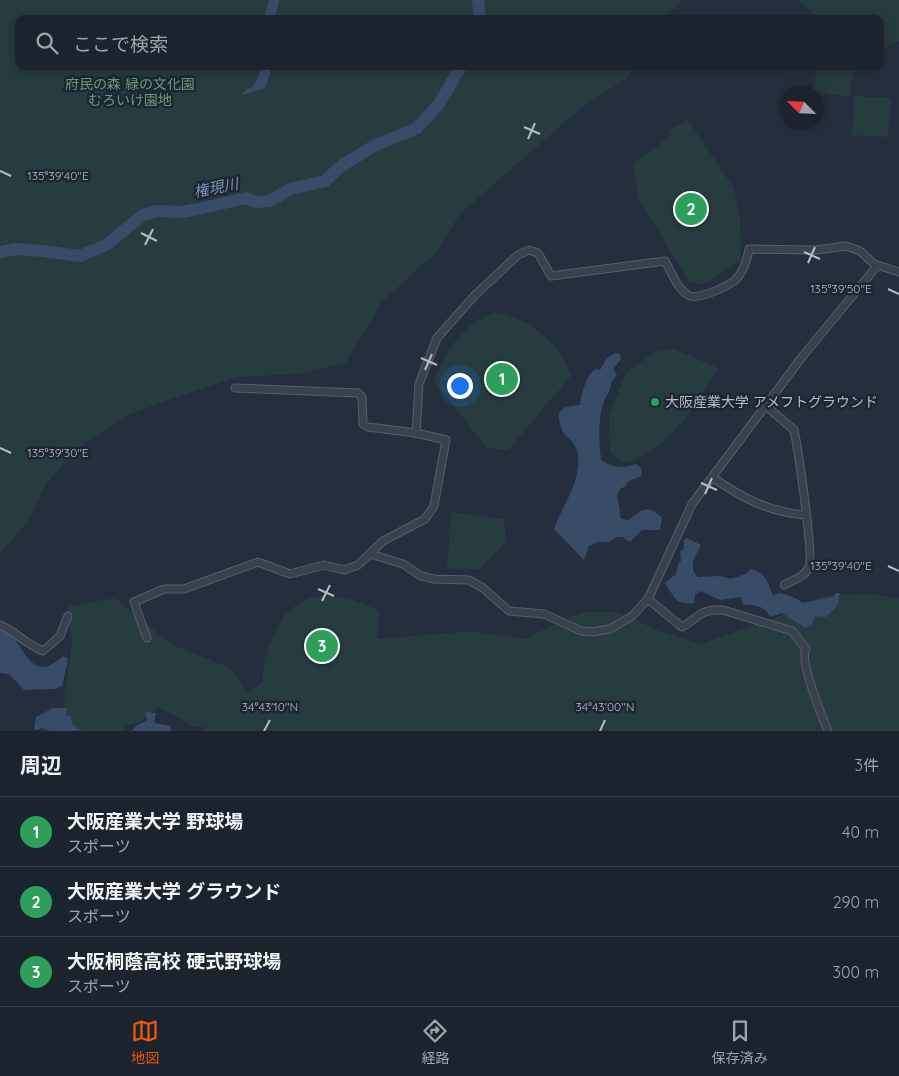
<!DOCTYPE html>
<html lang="ja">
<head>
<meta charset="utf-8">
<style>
  :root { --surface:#1b232e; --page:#282f3a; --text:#f1f3f6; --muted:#a0a4aa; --line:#39404a; --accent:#ea580c }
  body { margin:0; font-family:Quicksand,"Noto Sans JP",sans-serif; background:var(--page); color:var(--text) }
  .compass { position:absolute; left:779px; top:85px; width:45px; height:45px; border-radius:50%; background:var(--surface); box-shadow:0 2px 12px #0003; rotate:294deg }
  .you { position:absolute; left:459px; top:385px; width:18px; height:18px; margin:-12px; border:4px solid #fff; border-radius:50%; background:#1a73e8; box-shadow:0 0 0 8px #1a73e833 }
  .badge { display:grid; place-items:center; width:32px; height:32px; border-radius:50%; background:var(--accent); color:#fff; font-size:16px; font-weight:700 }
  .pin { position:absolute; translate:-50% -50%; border:2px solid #fff; box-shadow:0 1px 5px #0006 }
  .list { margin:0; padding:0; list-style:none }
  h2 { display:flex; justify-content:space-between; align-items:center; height:65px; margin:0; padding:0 20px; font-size:21px }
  h2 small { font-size:16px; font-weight:400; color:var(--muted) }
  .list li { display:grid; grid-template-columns:32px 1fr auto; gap:15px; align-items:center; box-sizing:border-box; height:70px; padding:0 20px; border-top:1px solid var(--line) }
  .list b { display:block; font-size:19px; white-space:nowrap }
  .list p { margin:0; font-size:16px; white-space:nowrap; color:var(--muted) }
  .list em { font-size:16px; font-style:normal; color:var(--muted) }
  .icon { flex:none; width:28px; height:28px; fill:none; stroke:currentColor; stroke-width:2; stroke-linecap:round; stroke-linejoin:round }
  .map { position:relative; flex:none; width:899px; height:731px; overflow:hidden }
  .search { position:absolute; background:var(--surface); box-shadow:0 2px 12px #0003; left:15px; right:15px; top:15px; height:55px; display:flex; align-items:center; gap:12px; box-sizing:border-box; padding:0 18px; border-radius:10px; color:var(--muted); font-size:19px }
  .sheet { height:275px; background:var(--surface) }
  nav { display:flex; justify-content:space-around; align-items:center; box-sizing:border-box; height:70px; border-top:1px solid var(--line); background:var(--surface); font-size:14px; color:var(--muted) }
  nav a { display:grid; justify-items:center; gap:2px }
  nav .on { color:var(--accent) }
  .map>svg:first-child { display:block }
  .green { fill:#263c3f }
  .water { fill:#394c67 }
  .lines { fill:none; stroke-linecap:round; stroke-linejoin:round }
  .river { stroke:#394c67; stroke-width:12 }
  .minor-casing { stroke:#565f6c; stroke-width:9 }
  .minor { stroke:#38414e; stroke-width:7 }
  .ticks { fill:none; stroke:#b4bcc9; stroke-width:2 }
  .leisure-dot { fill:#2e9e5b; stroke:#1d2633; stroke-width:2 }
  .labels { text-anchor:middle; stroke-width:5; stroke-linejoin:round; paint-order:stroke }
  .park-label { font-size:14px; fill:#6b9a76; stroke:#1d2633 }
  .poi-label { font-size:14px; fill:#b4bcc9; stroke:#1d2633; text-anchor:start }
  .water-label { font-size:15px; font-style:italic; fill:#7c92b1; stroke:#1d2633 }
  .ticks-label { font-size:12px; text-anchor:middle; fill:#b4bcc9; stroke:#1d2633; stroke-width:5; stroke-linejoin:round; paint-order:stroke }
</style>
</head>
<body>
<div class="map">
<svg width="899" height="731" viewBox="0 0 899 731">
  <rect width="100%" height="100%" fill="#242f3e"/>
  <g class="green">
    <path d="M 0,0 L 682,0 L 664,19 L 19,19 L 19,66 L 634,66 L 628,77 L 580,109 L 460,214 L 437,251 L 382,302 L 345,363 L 303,373 L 232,378 L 127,415 L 79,447 L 45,485 L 29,521 L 0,553 Z"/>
    <path d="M 798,0 L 899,0 L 899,41 L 880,50 L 880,19 L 820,19 Z"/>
    <path d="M 817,66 L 855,66 L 849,97 L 813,91 Z"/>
    <path d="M 854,96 L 891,98 L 888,137 L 852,135 Z"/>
    <path d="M 688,120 L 733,187 L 740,219 L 741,260 L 703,284 L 690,283 L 638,198 L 633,163 L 671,136 L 669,131 Z"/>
    <path d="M 495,312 C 526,316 562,345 571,376 L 508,450 L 487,448 L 434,381 C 446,350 463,324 495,312 Z"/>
    <path d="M 672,348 L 718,368 C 697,404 667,452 625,463 L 610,452 L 609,416 L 626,372 L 657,351 Z"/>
    <path d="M 451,512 L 504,519 L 506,542 L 480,569 L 447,569 Z"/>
    <path d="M 868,594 L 899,598 L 899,731 L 202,731 L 206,727 L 195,727 L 158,707 L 140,722 L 124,727 L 123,731 L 43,731 L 40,726 L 63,712 L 72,641 L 68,616 L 69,606 L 115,598 L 171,644 L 230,668 L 248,693 L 262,682 C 270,610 307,572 379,611 L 377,639 L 472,631 L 524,639 L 583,612 L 618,612 L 659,631 L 701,644 L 790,612 L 823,596 Z"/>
  </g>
  <g class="water">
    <path d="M 269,0 L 279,0 L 275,19 L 264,19 Z"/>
    <path d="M 263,66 L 272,66 L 265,89 C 256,88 251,95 242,94 L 247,89 L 253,87 Z"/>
    <path d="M 615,353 L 620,354 L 621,359 L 613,369 L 617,375 L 611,382 C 612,390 605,396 603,404 C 598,421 599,442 601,460 C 612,468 624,469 636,464 L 641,468 L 642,476 L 629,481 L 625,487 L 621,488 L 617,494 L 621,519 L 629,520 C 641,509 649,504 662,518 L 660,530 L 642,530 L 630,542 L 622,537 L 616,537 L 609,542 L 598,542 L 589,546 L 584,560 L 554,529 C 563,504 584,478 577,450 C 572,435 559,439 559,413 L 565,407 L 580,405 C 581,394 586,376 595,369 L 600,370 L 607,358 Z"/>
    <path d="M 687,538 L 701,545 L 693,561 L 693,571 L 698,577 L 720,576 L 731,579 L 746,574 L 750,569 C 766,572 768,583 773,596 L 779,593 C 786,595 797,597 802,603 L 832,597 L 836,593 L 840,593 L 837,606 L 826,617 L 815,616 L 812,624 L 805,628 L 782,613 L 770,617 C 766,606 753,604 743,605 L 741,597 L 720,600 L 701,591 L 695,594 L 694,603 C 675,605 675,598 665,583 L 676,574 L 678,564 L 681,561 L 680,551 L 684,549 L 684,540 Z"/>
    <path d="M 0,628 C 4,631 10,633 13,637 C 29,658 36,681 63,656 L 68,659 L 62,686 L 54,689 L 24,690 L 9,674 L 0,673 Z"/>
    <path d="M 53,708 L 67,708 L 66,715 L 70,716 L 73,725 L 82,731 L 49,731 L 44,728 L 34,730 L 36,717 Z"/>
    <path d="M 145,712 L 156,713 L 154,723 L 170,726 L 172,731 L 132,731 L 136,726 L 147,720 Z"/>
  </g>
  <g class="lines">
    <g class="river">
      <path d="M 478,0 L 480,19"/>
      <path d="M 0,252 L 16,249 L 42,251 L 80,256 L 106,245 L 143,215 L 157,211 L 183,212 L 198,209 L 246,198 L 256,202 L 270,201 L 290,189 L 325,181 L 341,166 L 374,146 L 417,128 L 439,104 L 461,66"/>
    </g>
    <g class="minor-casing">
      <g id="minor">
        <path d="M 235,388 L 358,393 L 362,397 L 363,424 L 368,427 L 416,433"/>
        <path d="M 766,406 L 794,430 C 798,449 814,556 809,567 C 805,577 793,580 784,585"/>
        <path d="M 712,477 C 742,498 769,512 805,515"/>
        <path d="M 370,554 L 403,564 L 421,576 L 434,579 L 469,580 L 483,588 L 509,611 L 544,614 L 581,631 L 592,632 L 610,629 L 632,616 L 648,599 L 692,504 L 802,357 L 877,266"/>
        <path d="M 648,599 L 682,627 C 700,618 697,609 723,610 L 792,631 L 806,649 C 799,660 822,717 828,731"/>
        <path d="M 0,625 C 17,632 25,644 43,651 L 60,636 L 68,616"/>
        <path d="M 147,638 L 134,602 L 164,589 L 184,589 L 258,562 L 290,574 L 324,565 L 344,570 L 358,565 L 383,541 L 425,519 L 434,506 L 446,440 L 416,433 L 419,384 L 437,338 L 475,295 L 518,255 L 529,250 L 538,253 L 551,276 L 665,261 C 671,271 678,291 690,296 C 700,299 726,287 734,281 C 743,274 747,260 749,249 L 816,250 L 846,246 L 860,251 L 874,264 L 899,272"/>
      </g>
    </g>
    <use href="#minor" class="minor"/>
  </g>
  <path class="ticks" d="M 524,127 L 540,134M 528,139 L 535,123M 0,171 L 11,176M 141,233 L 157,241M 145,245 L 153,229M 804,252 L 820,259M 808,263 L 815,247M 888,289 L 899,294M 421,358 L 437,365M 425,370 L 432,354M 0,448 L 11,453M 701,483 L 717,490M 705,494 L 712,478M 888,566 L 899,571M 318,589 L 334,596M 322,601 L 330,585M 264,731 L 270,720M 600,731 L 605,720"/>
  <circle class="leisure-dot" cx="655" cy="402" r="5"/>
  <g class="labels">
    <g class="park-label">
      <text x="130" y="89">府民の森 緑の文化園<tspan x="130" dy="16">むろいけ園地</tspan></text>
    </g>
    <g class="poi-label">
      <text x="665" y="407">大阪産業大学 アメフトグラウンド</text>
    </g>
    <g class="water-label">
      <text transform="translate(216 188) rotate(-11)" y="5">権現川</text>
    </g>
  </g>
  <g class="ticks-label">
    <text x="58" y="180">135°39'40"E</text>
    <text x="841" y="293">135°39'50"E</text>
    <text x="58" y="457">135°39'30"E</text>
    <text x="841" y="570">135°39'40"E</text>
    <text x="270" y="711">34°43'10"N</text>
    <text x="605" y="711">34°43'00"N</text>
  </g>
</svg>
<svg class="compass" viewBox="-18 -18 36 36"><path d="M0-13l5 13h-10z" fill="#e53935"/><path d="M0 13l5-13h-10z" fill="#a0a4aa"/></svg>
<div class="you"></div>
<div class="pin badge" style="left:502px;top:379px;background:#2e9e5b">1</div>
<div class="pin badge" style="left:691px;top:209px;background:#2e9e5b">2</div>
<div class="pin badge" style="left:322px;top:646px;background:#2e9e5b">3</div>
<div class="search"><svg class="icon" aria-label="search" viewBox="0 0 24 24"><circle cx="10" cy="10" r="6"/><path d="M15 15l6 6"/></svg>ここで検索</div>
</div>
<section class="sheet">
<h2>周辺<small>3件</small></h2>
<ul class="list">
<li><span class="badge" style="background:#2e9e5b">1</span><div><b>大阪産業大学 野球場</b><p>スポーツ</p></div><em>40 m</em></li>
<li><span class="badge" style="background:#2e9e5b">2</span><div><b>大阪産業大学 グラウンド</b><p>スポーツ</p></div><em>290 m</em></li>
<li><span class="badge" style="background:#2e9e5b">3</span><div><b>大阪桐蔭高校 硬式野球場</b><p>スポーツ</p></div><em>300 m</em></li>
</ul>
</section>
<nav>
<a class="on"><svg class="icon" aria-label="map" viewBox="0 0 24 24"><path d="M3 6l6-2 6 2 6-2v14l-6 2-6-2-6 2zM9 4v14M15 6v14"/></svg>地図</a>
<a><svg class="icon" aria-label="directions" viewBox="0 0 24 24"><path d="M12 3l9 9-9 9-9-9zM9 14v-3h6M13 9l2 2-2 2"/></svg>経路</a>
<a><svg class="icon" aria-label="saved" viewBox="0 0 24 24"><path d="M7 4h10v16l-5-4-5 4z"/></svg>保存済み</a>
</nav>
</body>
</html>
